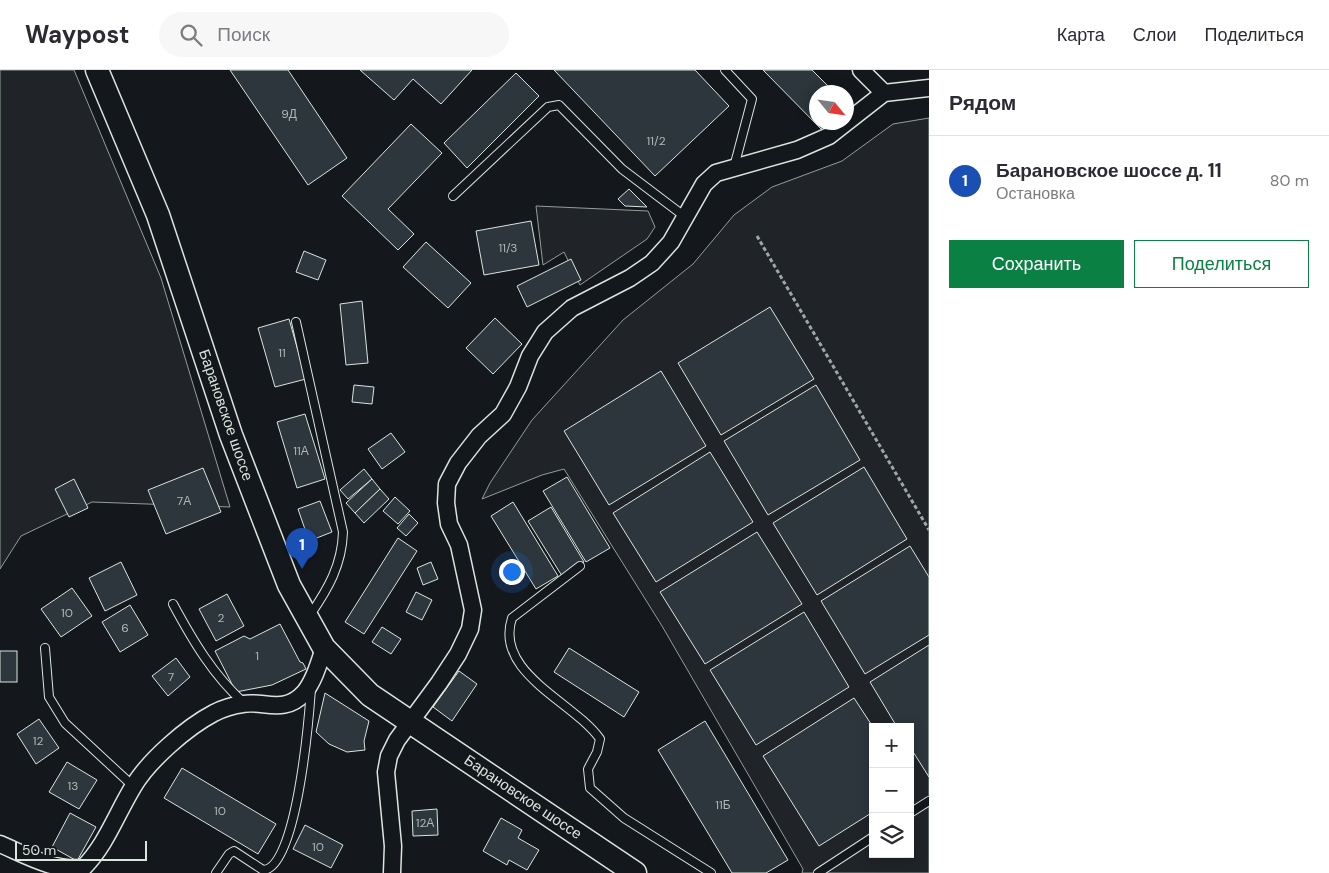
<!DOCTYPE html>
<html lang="ru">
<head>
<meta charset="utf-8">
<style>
  :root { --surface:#fff; --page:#f7f7f7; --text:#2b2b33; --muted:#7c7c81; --line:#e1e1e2; --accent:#0b8043 }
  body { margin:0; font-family:"DM Sans",sans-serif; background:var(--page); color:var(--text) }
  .controls { position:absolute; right:15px; bottom:15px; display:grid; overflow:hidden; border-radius:0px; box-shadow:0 2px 12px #0003 }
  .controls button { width:45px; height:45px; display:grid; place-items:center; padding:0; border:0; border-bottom:1px solid var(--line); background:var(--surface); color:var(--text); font:25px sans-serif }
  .compass { position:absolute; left:809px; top:15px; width:45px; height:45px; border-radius:50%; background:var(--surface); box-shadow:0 2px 12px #0003; rotate:119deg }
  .scale { position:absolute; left:15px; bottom:12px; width:132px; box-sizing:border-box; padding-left:5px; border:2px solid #d8e6dc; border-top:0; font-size:14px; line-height:18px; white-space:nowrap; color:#d8e6dc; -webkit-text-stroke:4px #14181c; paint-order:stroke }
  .you { position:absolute; left:511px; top:501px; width:18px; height:18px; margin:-12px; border:4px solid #fff; border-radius:50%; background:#1a73e8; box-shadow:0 0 0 8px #1a73e833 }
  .badge { display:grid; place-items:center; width:32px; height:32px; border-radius:50%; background:var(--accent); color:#fff; font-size:16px; font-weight:700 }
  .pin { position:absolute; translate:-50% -41px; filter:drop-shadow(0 1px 2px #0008) }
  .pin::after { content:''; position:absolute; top:26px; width:18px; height:15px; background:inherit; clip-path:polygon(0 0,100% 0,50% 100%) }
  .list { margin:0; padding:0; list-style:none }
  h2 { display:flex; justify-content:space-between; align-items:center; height:65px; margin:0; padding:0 20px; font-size:21px }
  h2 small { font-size:16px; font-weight:400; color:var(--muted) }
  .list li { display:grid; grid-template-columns:32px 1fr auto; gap:15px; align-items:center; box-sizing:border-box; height:90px; padding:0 20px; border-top:1px solid var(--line) }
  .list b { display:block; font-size:19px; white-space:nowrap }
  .list p { margin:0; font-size:16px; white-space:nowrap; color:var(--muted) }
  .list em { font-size:16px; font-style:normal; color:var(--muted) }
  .actions { display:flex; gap:10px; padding:15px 20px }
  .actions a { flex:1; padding:11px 0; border:1px solid var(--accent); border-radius:0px; text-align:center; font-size:18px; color:var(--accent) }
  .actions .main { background:var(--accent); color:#fff }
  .icon { flex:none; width:28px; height:28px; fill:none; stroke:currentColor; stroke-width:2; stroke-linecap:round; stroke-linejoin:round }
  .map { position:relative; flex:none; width:929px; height:803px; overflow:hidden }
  header { display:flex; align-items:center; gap:30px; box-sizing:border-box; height:70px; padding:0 25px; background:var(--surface); border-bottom:1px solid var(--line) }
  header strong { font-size:24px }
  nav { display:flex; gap:28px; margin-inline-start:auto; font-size:18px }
  .search { width:350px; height:45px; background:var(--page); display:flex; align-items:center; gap:12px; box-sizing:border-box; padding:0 18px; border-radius:28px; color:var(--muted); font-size:19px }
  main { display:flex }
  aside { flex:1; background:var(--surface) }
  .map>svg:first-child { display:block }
  .green { fill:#202428; stroke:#939e99; fill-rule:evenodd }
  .building { fill:#2c363c; stroke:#d8e6dc }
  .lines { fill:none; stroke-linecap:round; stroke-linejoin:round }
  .service-casing { stroke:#d8e6dc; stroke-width:10 }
  .minor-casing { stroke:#d8e6dc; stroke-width:19 }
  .secondary-casing { stroke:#d8e6dc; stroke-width:25 }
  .path { stroke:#9da8a2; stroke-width:3; stroke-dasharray:4 2.5; stroke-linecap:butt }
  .service { stroke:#14181c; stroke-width:8 }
  .minor { stroke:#14181c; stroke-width:16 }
  .secondary { stroke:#14181c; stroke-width:22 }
  .labels { text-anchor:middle; stroke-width:4; stroke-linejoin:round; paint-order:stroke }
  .number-label { font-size:12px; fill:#adbab4 }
  .street-label { font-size:15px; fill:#d8e6dc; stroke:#14181c }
</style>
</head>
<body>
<header>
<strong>Waypost</strong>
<div class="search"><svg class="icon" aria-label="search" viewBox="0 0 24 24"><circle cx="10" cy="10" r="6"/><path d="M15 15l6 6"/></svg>Поиск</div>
<nav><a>Карта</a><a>Слои</a><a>Поделиться</a></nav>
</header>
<main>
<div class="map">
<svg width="929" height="803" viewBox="0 0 929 803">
  <rect width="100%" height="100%" fill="#14181c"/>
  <g class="green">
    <path d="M 0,0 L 74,0 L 161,208 L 230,437 L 92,432 L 21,466 L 0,499 Z"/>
    <path d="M 929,48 L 929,803 L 802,803 L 803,799 L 662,556 L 564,399 L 542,405 L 482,429 L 490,413 L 532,350 L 623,250 L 693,194 L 734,145 L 772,117 L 842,91 L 893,54 ZM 873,657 L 910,657 L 910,784 L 873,784 Z"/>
    <path d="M 536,136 L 648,141 L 655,157 L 647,169 L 580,215 L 564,182 L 543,195 Z"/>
  </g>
  <g class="building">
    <path d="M 230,0 L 288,0 L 347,88 L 308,115 Z"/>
    <path d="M 360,0 L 472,0 L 441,34 L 413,9 L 394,30 Z"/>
    <path d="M 554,0 L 695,0 L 729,36 L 655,106 Z"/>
    <path d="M 763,0 L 812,0 L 834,22 L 816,22 L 816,52 L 827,52 L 821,59 Z"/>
    <path d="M 516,3 L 539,26 L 467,98 L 444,73 Z"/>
    <path d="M 411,54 L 442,83 L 388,139 L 414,164 L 398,180 L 342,126 Z"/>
    <path d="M 629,119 L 647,137 L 625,136 L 618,129 Z"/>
    <path d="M 531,151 L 539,195 L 484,205 L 476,161 Z"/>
    <path d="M 426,172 L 471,213 L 448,238 L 403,197 Z"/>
    <path d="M 304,181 L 326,190 L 318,210 L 296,202 Z"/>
    <path d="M 571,189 L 581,210 L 527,237 L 517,216 Z"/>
    <path d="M 362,231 L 368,293 L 346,295 L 340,234 Z"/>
    <path d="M 770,237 L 814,309 L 721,365 L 678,293 Z"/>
    <path d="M 495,248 L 522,274 L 493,304 L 466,278 Z"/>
    <path d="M 289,249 L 306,309 L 275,317 L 258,258 Z"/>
    <path d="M 661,301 L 706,376 L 609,435 L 564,361 Z"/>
    <path d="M 354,315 L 374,317 L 372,334 L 352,332 Z"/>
    <path d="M 816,315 L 860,390 L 768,445 L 724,371 Z"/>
    <path d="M 305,344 L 325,409 L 297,418 L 277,352 Z"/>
    <path d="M 391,363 L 405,382 L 382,399 L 368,379 Z"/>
    <path d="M 710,382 L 753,452 L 656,512 L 613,443 Z"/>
    <path d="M 864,397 L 907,469 L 817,525 L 773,453 Z"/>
    <path d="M 203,398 L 221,442 L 166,464 L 148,420 Z"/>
    <path d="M 364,399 L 372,409 L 348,429 L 340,420 Z"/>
    <path d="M 567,407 L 610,478 L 586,492 L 543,421 Z"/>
    <path d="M 74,409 L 88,438 L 69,447 L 55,419 Z"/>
    <path d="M 372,409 L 380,419 L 355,443 L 346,433 Z"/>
    <path d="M 380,419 L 389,429 L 364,453 L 355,443 Z"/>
    <path d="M 395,427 L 410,441 L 398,454 L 383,441 Z"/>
    <path d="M 320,431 L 332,462 L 309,471 L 298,439 Z"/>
    <path d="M 513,432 L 558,506 L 536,519 L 491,446 Z"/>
    <path d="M 551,437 L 584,492 L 562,506 L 528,451 Z"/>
    <path d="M 409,444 L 418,453 L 406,466 L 397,458 Z"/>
    <path d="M 757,462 L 802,534 L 705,594 L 660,522 Z"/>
    <path d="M 398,468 L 417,481 L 364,564 L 345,552 Z"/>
    <path d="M 910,476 L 929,507 L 929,565 L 865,604 L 821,531 Z"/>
    <path d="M 121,492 L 137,525 L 105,541 L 89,508 Z"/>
    <path d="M 431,492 L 438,509 L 423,515 L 417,498 Z"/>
    <path d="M 72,518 L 92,546 L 61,567 L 41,539 Z"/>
    <path d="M 416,522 L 432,530 L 422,550 L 406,542 Z"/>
    <path d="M 227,524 L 244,556 L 216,571 L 199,539 Z"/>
    <path d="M 130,535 L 148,565 L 120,582 L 102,552 Z"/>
    <path d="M 804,542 L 849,617 L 756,675 L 710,600 Z"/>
    <path d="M 280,554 L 300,592 L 303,593 L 306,599 L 272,615 L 236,622 L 215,581 L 244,566 L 250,569 Z"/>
    <path d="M 382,557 L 401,569 L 391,584 L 372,572 Z"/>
    <path d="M 929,575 L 929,707 L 910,677 L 910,657 L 897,657 L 870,612 Z"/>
    <path d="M 569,578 L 639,622 L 624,647 L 554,602 Z"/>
    <rect x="0" y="581" width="17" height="31"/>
    <path d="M 176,588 L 190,607 L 168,626 L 152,606 Z"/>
    <path d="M 459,601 L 477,614 L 452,651 L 433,637 Z"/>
    <path d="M 325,623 L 369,651 L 364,671 L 365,680 L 347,682 L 329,674 L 316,662 Z"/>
    <path d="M 854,628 L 873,657 L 873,742 L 819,776 L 763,686 Z"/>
    <path d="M 39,649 L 59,678 L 36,694 L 17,664 Z"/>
    <path d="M 705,651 L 788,790 L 766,803 L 732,803 L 658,680 Z"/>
    <path d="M 67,692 L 97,710 L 79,739 L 49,722 Z"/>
    <path d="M 182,698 L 276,754 L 258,784 L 164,728 Z"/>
    <path d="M 437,739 L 438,765 L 413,766 L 412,741 Z"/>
    <path d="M 70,743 L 96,757 L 77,791 L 52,777 Z"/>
    <path d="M 501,748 L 522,760 L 518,768 L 539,780 L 527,800 L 509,790 L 507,795 L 483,781 Z"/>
    <path d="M 305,755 L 343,775 L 331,798 L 293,779 Z"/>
  </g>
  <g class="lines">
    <g class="service-casing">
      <g id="service">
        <path d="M 725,0 L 752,29 L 734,97"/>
        <path d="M 453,126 L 548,37 L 559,35 L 622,99 L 684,146"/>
        <path d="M 296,252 L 343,462 C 342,495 328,519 310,545"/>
        <path d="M 580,496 L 512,548 C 494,603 573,631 600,669 L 597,682 L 588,699 L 590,718 L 624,748 L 711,803"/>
        <path d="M 173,534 C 193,571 213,605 244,633"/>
        <path d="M 45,578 L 49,627 L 65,653 L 133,716"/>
        <path d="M 910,743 L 929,731"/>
        <path d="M 216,803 L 229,784 L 234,781 L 263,800 C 297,799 309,647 311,619"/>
        <path d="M 818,803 L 873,767"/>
      </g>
    </g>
    <g class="minor-casing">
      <g id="minor">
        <path d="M 861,0 L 884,23"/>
        <path d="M 0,774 C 28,786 53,801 83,798 C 106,775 116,745 133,717 C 148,691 187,657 214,643 C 221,639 234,635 243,634 C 263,630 284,645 304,623 C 314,611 319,593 324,578"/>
        <path d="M 392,803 L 393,776 L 386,702 L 389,686 L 397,670 L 439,613 L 458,584 L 470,559 L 473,540 L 459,475 L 449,454 L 446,433 L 447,414 L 458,393 L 479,366 L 503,344 L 518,317 L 530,286 L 545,262 L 572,238 L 630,208 L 652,193 L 671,172 L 704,114 L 716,103 L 797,80 L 829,66 L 884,23 L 929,18"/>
      </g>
    </g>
    <g class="secondary-casing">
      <path id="secondary" d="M 97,0 L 158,145 L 231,365 L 289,515 L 324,578 L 370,625 L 635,803"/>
    </g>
    <path class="path" d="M 757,166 L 929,460"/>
    <use href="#service" class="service"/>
    <use href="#minor" class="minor"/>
    <use href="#secondary" class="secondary"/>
  </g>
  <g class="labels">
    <g class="number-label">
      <text x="289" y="48">9Д</text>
      <text x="656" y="75">11/2</text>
      <text x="508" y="182">11/3</text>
      <text x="282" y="287">11</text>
      <text x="301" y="385">11А</text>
      <text x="184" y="435">7А</text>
      <text x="67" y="547">10</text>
      <text x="221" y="552">2</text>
      <text x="125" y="562">6</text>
      <text x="257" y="590">1</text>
      <text x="171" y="611">7</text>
      <text x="38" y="675">12</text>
      <text x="73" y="720">13</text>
      <text x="723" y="739">11Б</text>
      <text x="220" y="745">10</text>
      <text x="425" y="757">12А</text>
      <text x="318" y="781">10</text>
    </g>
    <g class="street-label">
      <text transform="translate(226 345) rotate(71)" y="5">Барановское шоссе</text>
      <text transform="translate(523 727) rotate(34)" y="5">Барановское шоссе</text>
    </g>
  </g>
</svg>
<div class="controls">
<button>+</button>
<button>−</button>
<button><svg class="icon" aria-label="layers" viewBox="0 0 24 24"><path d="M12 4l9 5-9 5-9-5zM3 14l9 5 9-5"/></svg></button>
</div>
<svg class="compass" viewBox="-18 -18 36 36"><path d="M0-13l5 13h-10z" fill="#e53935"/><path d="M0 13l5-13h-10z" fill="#7c7c81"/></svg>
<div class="scale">50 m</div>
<div class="you"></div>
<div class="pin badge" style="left:302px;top:499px;background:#1a4fb4">1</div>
</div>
<aside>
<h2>Рядом<small></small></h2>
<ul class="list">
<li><span class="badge" style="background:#1a4fb4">1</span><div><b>Барановское шоссе д. 11</b><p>Остановка</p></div><em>80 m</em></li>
</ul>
<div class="actions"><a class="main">Сохранить</a><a>Поделиться</a></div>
</aside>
</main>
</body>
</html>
